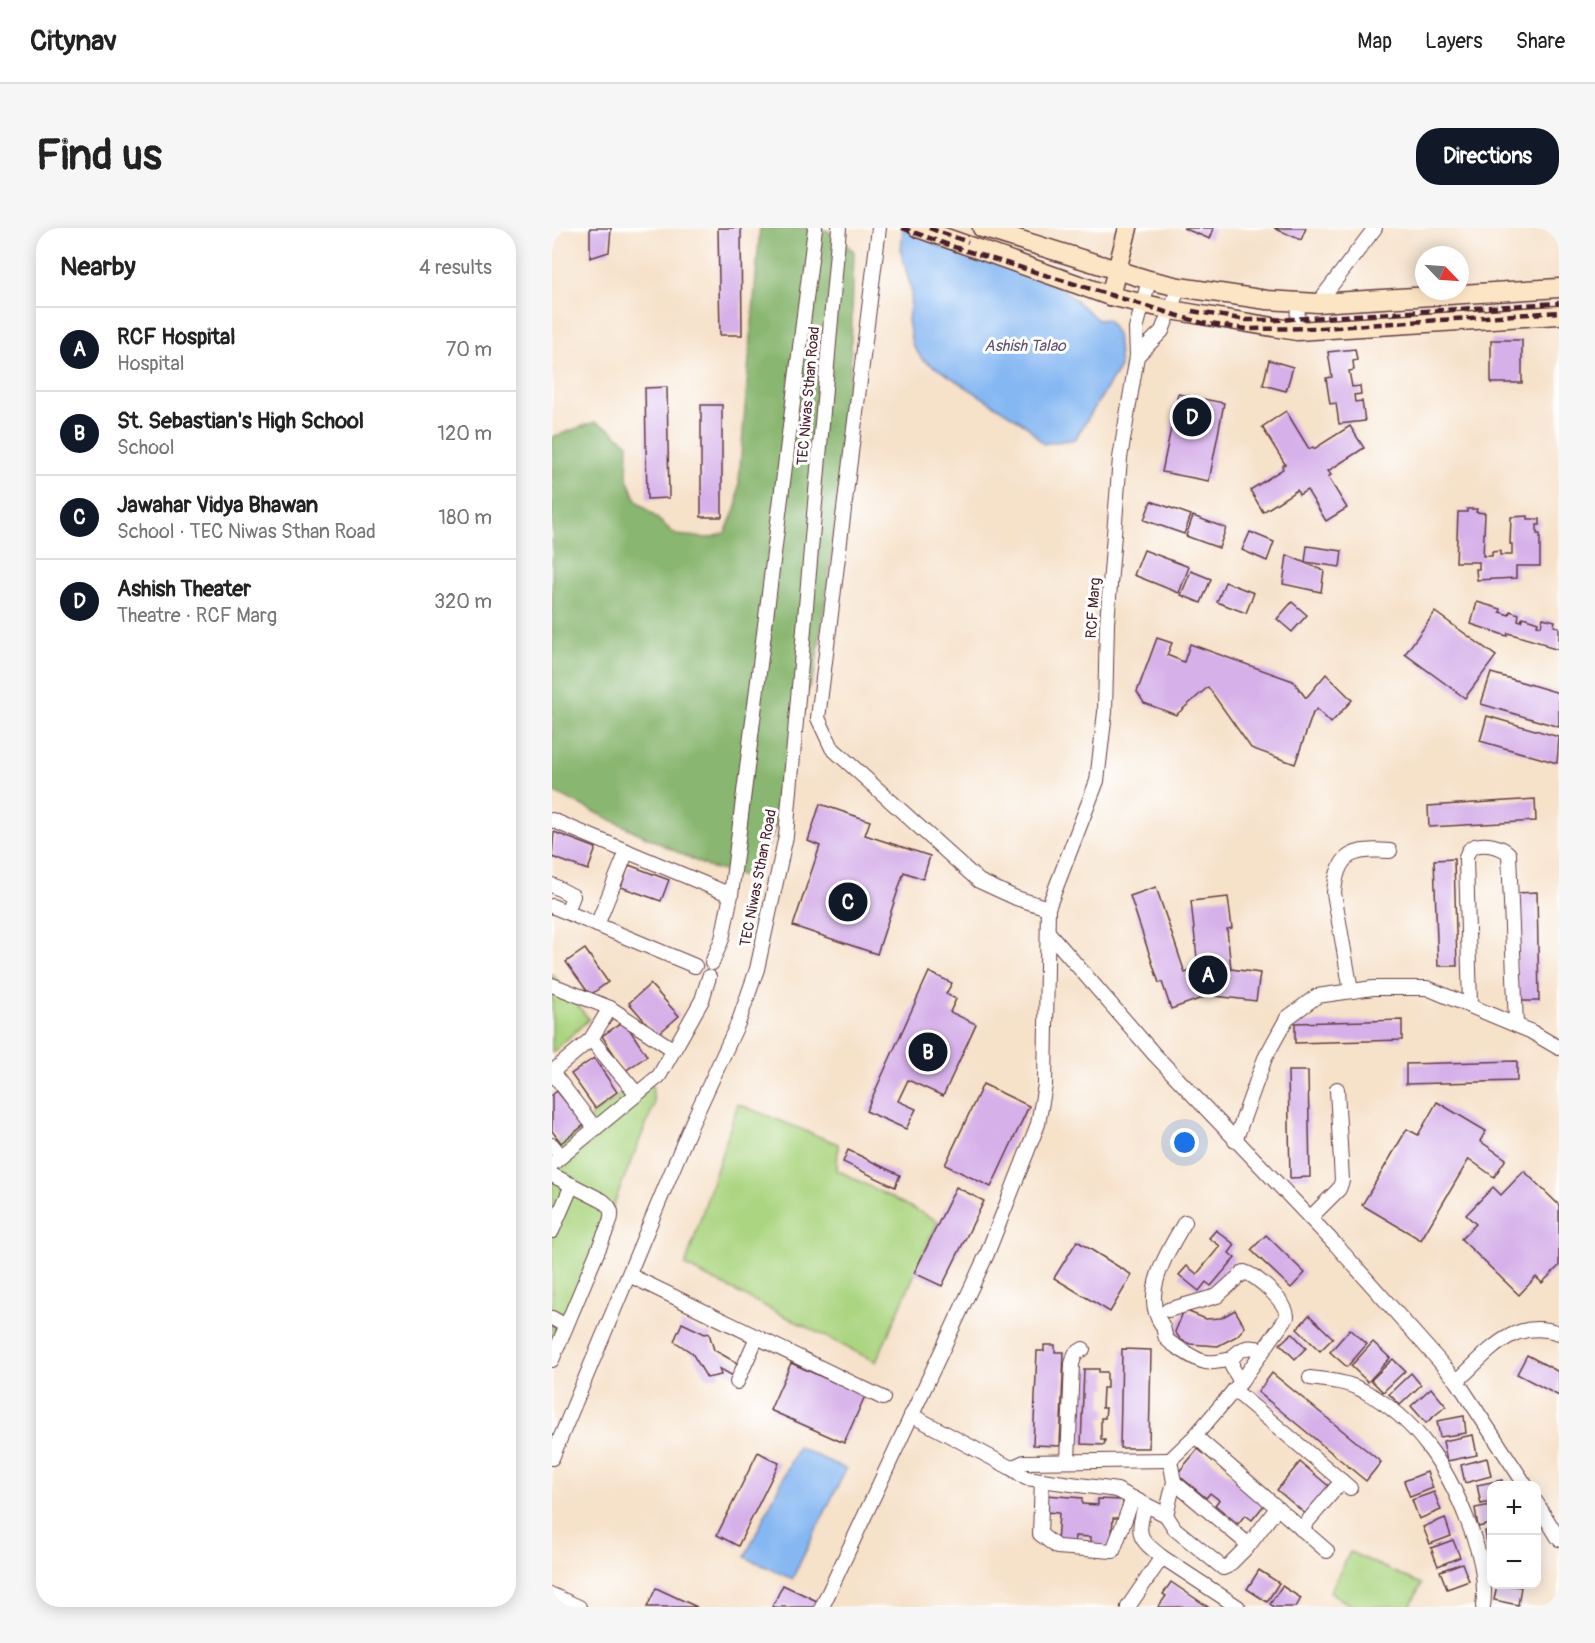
<!DOCTYPE html>
<html lang="en">
<head>
<meta charset="utf-8">
<style>
  :root { --surface:#fff; --page:#f6f6f6; --text:#222; --muted:#767676; --line:#e0e0e0; --accent:#111827 }
  body { margin:0; font-family:Pangolin,sans-serif; background:var(--page); color:var(--text) }
  .controls { position:absolute; right:18px; bottom:18px; display:grid; overflow:hidden; border-radius:12px; box-shadow:0 3px 15px #0003 }
  .controls button { width:54px; height:54px; display:grid; place-items:center; padding:0; border:0; border-bottom:2px solid var(--line); background:var(--surface); color:var(--text); font:30px sans-serif }
  .compass { position:absolute; left:863px; top:18px; width:54px; height:54px; border-radius:50%; background:var(--surface); box-shadow:0 3px 15px #0003; rotate:115deg }
  .you { position:absolute; left:633px; top:915px; width:21px; height:21px; margin:-15px; border:4px solid #fff; border-radius:50%; background:#1a73e8; box-shadow:0 0 0 9px #1a73e833 }
  .badge { display:grid; place-items:center; width:39px; height:39px; border-radius:50%; background:var(--accent); color:#fff; font-size:20px; font-weight:700 }
  .pin { position:absolute; translate:-50% -50%; border:3px solid #fff; box-shadow:0 2px 6px #0006 }
  .list { margin:0; padding:0; list-style:none }
  h2 { display:flex; justify-content:space-between; align-items:center; height:78px; margin:0; padding:0 24px; font-size:26px }
  h2 small { font-size:20px; font-weight:400; color:var(--muted) }
  .list li { display:grid; grid-template-columns:39px 1fr auto; gap:18px; align-items:center; box-sizing:border-box; height:84px; padding:0 24px; border-top:2px solid var(--line) }
  .list b { display:block; font-size:22px; white-space:nowrap }
  .list p { margin:0; font-size:20px; white-space:nowrap; color:var(--muted) }
  .list em { font-size:20px; font-style:normal; color:var(--muted) }
  .map { position:relative; flex:none; width:1007px; height:1379px; overflow:hidden; border-radius:24px }
  header { display:flex; align-items:center; gap:36px; box-sizing:border-box; height:84px; padding:0 30px; background:var(--surface); border-bottom:2px solid var(--line) }
  header strong { font-size:28px }
  nav { display:flex; gap:33px; margin-inline-start:auto; font-size:21px }
  .intro { display:flex; align-items:center; justify-content:space-between; box-sizing:border-box; height:144px; padding:0 36px }
  h1 { margin:0; font-size:42px }
  .button { padding:15px 27px; border-radius:24px; background:var(--accent); color:#fff; font-size:21px; font-weight:700 }
  main { display:flex; gap:36px; padding:0 36px }
  aside { flex:1; background:var(--surface); border-radius:24px; box-shadow:0 3px 15px #0003 }
  .map>svg:first-child { display:block }
  .green { fill:#acd581; stroke:#7b7a56; stroke-width:1.5 }
  .forest { fill:#89b66f; stroke:#6a6a4d; stroke-width:1.5 }
  .water { fill:#85b7f2; stroke:#686b8e; stroke-width:1.5 }
  .building { fill:#d6b0e9 }
  .lines { fill:none; stroke-linecap:round; stroke-linejoin:round }
  .street-casing { stroke:#643c43; stroke-width:16 }
  .secondary-casing { stroke:#643c43; stroke-width:21 }
  .street { stroke:#fff; stroke-width:14 }
  .secondary { stroke:#fce5c4; stroke-width:18 }
  .rail { stroke:#4a1f2b; stroke-width:4.5; stroke-dasharray:9 4.5; stroke-linecap:butt }
  .labels { text-anchor:middle; stroke-width:6; stroke-linejoin:round; paint-order:stroke }
  .street-label { font-size:15px; fill:#4a1f2b; stroke:#fff }
  .water-label { font-size:16px; font-style:italic; fill:#5f5471; stroke:#fff }
</style>
</head>
<body>
<header>
<strong>Citynav</strong>
<nav><a>Map</a><a>Layers</a><a>Share</a></nav>
</header>
<div class="intro"><h1>Find us</h1><a class="button">Directions</a></div>
<main>
<aside>
<h2>Nearby<small>4 results</small></h2>
<ul class="list">
<li><span class="badge">A</span><div><b>RCF Hospital</b><p>Hospital</p></div><em>70 m</em></li>
<li><span class="badge">B</span><div><b>St. Sebastian's High School</b><p>School</p></div><em>120 m</em></li>
<li><span class="badge">C</span><div><b>Jawahar Vidya Bhawan</b><p>School · TEC Niwas Sthan Road</p></div><em>180 m</em></li>
<li><span class="badge">D</span><div><b>Ashish Theater</b><p>Theatre · RCF Marg</p></div><em>320 m</em></li>
</ul>
</aside>
<div class="map">
<svg width="1007" height="1379" viewBox="0 0 1007 1379">
  <rect width="100%" height="100%" fill="#fff"/>
  <filter id="ink" filterUnits="userSpaceOnUse"><feTurbulence type="fractalNoise" baseFrequency=".0167" numOctaves="2"/><feDisplacementMap in="SourceGraphic" scale="12" xChannelSelector="R" yChannelSelector="G"/><feConvolveMatrix kernelMatrix="1 2 1 2 8 2 1 2 1" color-interpolation-filters="sRGB"/></filter>
  <filter id="wash" filterUnits="userSpaceOnUse"><feTurbulence type="fractalNoise" baseFrequency=".008" numOctaves="4" result="noise"/><feDisplacementMap in="SourceGraphic" scale="24" xChannelSelector="R" yChannelSelector="G"/><feGaussianBlur stdDeviation="1.35" result="paint"/><feColorMatrix in="noise" values="0 0 0 0 0 0 0 0 0 0 0 0 0 0 0 0 0 1.4 0 .05"/><feComposite in="paint" operator="in"/></filter>
  <g filter="url(#wash)">
    <rect width="100%" height="100%" fill="#f6e1c9"/>
    <g class="green">
      <path d="M 0,746 L 37,791 L 0,825 Z"/>
      <path d="M 100,856 L 102,877 L 0,1128 L 0,918 L 77,860 Z"/>
      <path d="M 186,876 L 286,916 L 285,942 L 386,993 L 324,1134 L 133,1038 Z"/>
      <path d="M 798,1324 L 869,1356 L 858,1379 L 801,1379 L 778,1364 Z"/>
    </g>
    <path class="forest" d="M 208,0 L 266,0 L 276,3 L 302,23 L 296,213 L 263,444 L 245,489 L 240,538 L 220,609 L 203,642 L 192,648 L 156,639 L 0,563 L 0,209 L 43,194 L 58,201 L 76,216 L 75,251 L 85,273 L 124,307 L 157,310 L 173,305 L 185,277 Z"/>
    <g class="water">
      <path d="M 351,0 L 358,0 L 508,59 L 546,92 L 555,91 L 565,106 L 568,139 L 523,211 L 491,216 L 474,197 L 370,131 L 360,116 L 356,92 L 360,64 L 349,24 Z"/>
      <path d="M 246,1219 L 294,1241 L 240,1351 L 193,1329 Z"/>
    </g>
    <g id="blocks">
      <g class="building">
        <path d="M 38,0 L 59,0 L 57,24 L 38,30 Z"/>
        <path d="M 166,0 L 189,0 L 190,107 L 168,107 Z"/>
        <path d="M 631,0 L 662,0 L 658,11 Z"/>
        <path d="M 722,0 L 754,0 L 749,12 Z"/>
        <rect x="939" y="112" width="31" height="43"/>
        <path d="M 803,121 L 805,132 L 801,133 L 802,142 L 797,143 L 800,159 L 808,158 L 809,166 L 802,167 L 803,174 L 810,173 L 813,193 L 787,196 L 784,175 L 778,176 L 774,150 L 780,149 L 776,124 Z"/>
        <path d="M 717,132 L 741,139 L 734,163 L 711,157 Z"/>
        <path d="M 115,159 L 117,270 L 95,271 L 93,160 Z"/>
        <path d="M 626,166 L 672,175 L 657,253 L 610,244 Z"/>
        <rect x="149" y="177" width="21" height="112"/>
        <path d="M 734,183 L 757,221 L 761,219 L 762,221 L 798,198 L 812,220 L 776,243 L 779,247 L 776,249 L 795,280 L 774,293 L 755,262 L 747,267 L 745,262 L 711,284 L 698,262 L 731,241 L 730,238 L 733,236 L 710,199 Z"/>
        <path d="M 599,273 L 639,287 L 632,306 L 592,292 Z"/>
        <path d="M 915,281 L 925,281 L 924,284 L 933,285 L 931,328 L 940,328 L 940,324 L 948,323 L 948,327 L 960,327 L 960,316 L 958,316 L 959,289 L 976,288 L 976,291 L 988,291 L 988,297 L 985,297 L 985,306 L 988,306 L 988,338 L 964,338 L 964,350 L 925,352 L 924,341 L 927,341 L 927,334 L 904,334 L 906,284 L 915,284 Z"/>
        <path d="M 641,288 L 674,300 L 667,320 L 634,308 Z"/>
        <path d="M 698,304 L 722,314 L 715,333 L 690,322 Z"/>
        <path d="M 755,318 L 790,323 L 788,339 L 753,334 Z"/>
        <path d="M 592,322 L 637,339 L 627,365 L 582,347 Z"/>
        <path d="M 735,327 L 772,343 L 769,364 L 731,356 Z"/>
        <path d="M 639,343 L 659,351 L 649,375 L 629,367 Z"/>
        <path d="M 673,354 L 702,365 L 694,385 L 665,374 Z"/>
        <path d="M 740,374 L 755,387 L 740,404 L 725,391 Z"/>
        <path d="M 925,374 L 949,381 L 948,384 L 957,387 L 958,383 L 967,386 L 966,392 L 969,393 L 971,389 L 986,394 L 985,397 L 989,398 L 991,390 L 1003,393 L 1002,398 L 1007,399 L 1007,422 L 993,418 L 993,416 L 956,405 L 955,408 L 919,396 Z"/>
        <path d="M 883,384 L 944,428 L 913,470 L 853,426 Z"/>
        <path d="M 605,410 L 620,415 L 615,427 L 632,434 L 638,416 L 741,453 L 754,470 L 774,446 L 800,472 L 779,495 L 765,481 L 761,485 L 743,536 L 699,520 L 656,459 L 624,487 L 592,475 L 585,464 Z"/>
        <path d="M 939,445 L 1007,465 L 1007,499 L 929,476 Z"/>
        <path d="M 935,488 L 1007,509 L 1005,535 L 928,513 Z"/>
        <path d="M 983,571 L 984,593 L 877,599 L 876,578 Z"/>
        <path d="M 268,576 L 318,593 L 313,607 L 378,628 L 371,651 L 352,644 L 325,726 L 241,698 L 268,618 L 256,613 Z"/>
        <path d="M 2,604 L 44,620 L 36,642 L 0,629 Z"/>
        <path d="M 902,631 L 905,738 L 886,738 L 882,632 Z"/>
        <path d="M 77,637 L 117,652 L 109,673 L 69,659 Z"/>
        <path d="M 604,659 L 633,745 L 646,740 L 639,673 L 676,669 L 680,700 L 675,701 L 679,741 L 708,745 L 704,773 L 663,768 L 664,765 L 619,781 L 610,754 L 607,755 L 578,668 Z"/>
        <path d="M 985,664 L 987,773 L 966,773 L 963,665 Z"/>
        <path d="M 33,721 L 56,754 L 38,767 L 14,734 Z"/>
        <path d="M 377,744 L 400,755 L 394,766 L 404,771 L 398,784 L 424,796 L 391,868 L 356,852 L 346,873 L 364,881 L 354,901 L 314,883 Z"/>
        <path d="M 98,756 L 127,788 L 105,807 L 77,775 Z"/>
        <path d="M 850,792 L 850,812 L 743,815 L 743,795 Z"/>
        <path d="M 72,793 L 95,828 L 73,843 L 50,808 Z"/>
        <path d="M 42,830 L 65,864 L 43,880 L 19,846 Z"/>
        <path d="M 965,833 L 965,853 L 854,856 L 854,836 Z"/>
        <path d="M 736,843 L 756,843 L 758,949 L 738,950 Z"/>
        <path d="M 431,856 L 477,878 L 439,959 L 393,937 Z"/>
        <path d="M 5,863 L 32,897 L 9,915 L 0,903 L 0,867 Z"/>
        <path d="M 885,874 L 934,903 L 928,913 L 954,931 L 942,949 L 917,931 L 869,1012 L 810,977 L 855,901 L 866,907 Z"/>
        <path d="M 296,922 L 348,947 L 343,959 L 291,934 Z"/>
        <path d="M 972,943 L 1007,977 L 1007,1038 L 990,1055 L 984,1049 L 967,1067 L 909,1011 L 924,996 L 914,987 L 941,959 L 949,967 Z"/>
        <path d="M 404,959 L 432,973 L 390,1058 L 362,1045 Z"/>
        <path d="M 664,1002 L 683,1017 L 677,1025 L 683,1030 L 659,1058 L 654,1054 L 647,1063 L 627,1047 L 635,1038 L 645,1046 L 668,1018 L 657,1010 Z"/>
        <path d="M 714,1007 L 753,1045 L 739,1060 L 699,1022 Z"/>
        <path d="M 525,1013 L 580,1047 L 558,1084 L 502,1050 Z"/>
        <path d="M 632,1082 L 654,1091 L 669,1090 L 683,1082 L 693,1099 L 685,1108 L 666,1118 L 638,1116 L 629,1112 L 623,1104 Z"/>
        <path d="M 757,1087 L 781,1110 L 768,1123 L 745,1101 Z"/>
        <path d="M 130,1095 L 153,1106 L 157,1105 L 162,1122 L 187,1136 L 181,1148 L 167,1140 L 169,1147 L 155,1150 L 140,1125 L 122,1113 Z"/>
        <path d="M 798,1101 L 815,1116 L 795,1139 L 778,1124 Z"/>
        <path d="M 740,1105 L 754,1120 L 743,1131 L 728,1116 Z"/>
        <path d="M 821,1114 L 838,1130 L 816,1154 L 799,1138 Z"/>
        <path d="M 492,1117 L 503,1117 L 503,1124 L 512,1124 L 508,1218 L 481,1217 L 485,1123 L 492,1123 Z"/>
        <path d="M 570,1121 L 599,1122 L 597,1220 L 568,1220 Z"/>
        <path d="M 975,1127 L 1007,1144 L 1007,1168 L 965,1146 Z"/>
        <path d="M 841,1131 L 853,1143 L 831,1164 L 819,1152 Z"/>
        <path d="M 239,1135 L 313,1168 L 292,1215 L 218,1182 Z"/>
        <path d="M 532,1141 L 547,1141 L 547,1144 L 555,1144 L 555,1160 L 551,1160 L 550,1180 L 554,1180 L 553,1190 L 549,1190 L 549,1212 L 553,1212 L 552,1217 L 529,1216 Z"/>
        <path d="M 720,1145 L 829,1234 L 814,1253 L 706,1164 Z"/>
        <path d="M 859,1145 L 869,1157 L 848,1177 L 837,1166 Z"/>
        <path d="M 879,1160 L 894,1178 L 874,1195 L 859,1178 Z"/>
        <path d="M 912,1188 L 914,1205 L 888,1209 L 885,1193 Z"/>
        <path d="M 921,1207 L 925,1227 L 895,1233 L 891,1213 Z"/>
        <path d="M 646,1221 L 713,1276 L 700,1292 L 693,1287 L 686,1296 L 663,1277 L 667,1272 L 658,1265 L 654,1270 L 625,1246 Z"/>
        <path d="M 206,1224 L 227,1235 L 186,1318 L 165,1307 Z"/>
        <path d="M 935,1230 L 939,1248 L 913,1255 L 909,1237 Z"/>
        <path d="M 748,1234 L 779,1260 L 756,1288 L 725,1262 Z"/>
        <path d="M 875,1244 L 881,1260 L 858,1269 L 852,1253 Z"/>
        <path d="M 950,1252 L 951,1258 L 939,1258 L 939,1274 L 929,1276 L 925,1257 Z"/>
        <path d="M 882,1264 L 889,1282 L 867,1291 L 860,1272 Z"/>
        <path d="M 494,1267 L 530,1270 L 530,1276 L 546,1277 L 546,1271 L 571,1272 L 570,1290 L 561,1290 L 559,1319 L 539,1318 L 539,1309 L 523,1308 L 522,1317 L 505,1316 L 507,1285 L 493,1284 Z"/>
        <path d="M 939,1277 L 939,1296 L 926,1299 L 923,1280 Z"/>
        <path d="M 893,1290 L 899,1308 L 878,1316 L 871,1299 Z"/>
        <path d="M 939,1302 L 939,1321 L 936,1322 L 933,1303 Z"/>
        <path d="M 901,1312 L 908,1329 L 886,1338 L 879,1320 Z"/>
        <path d="M 910,1335 L 917,1353 L 895,1361 L 888,1343 Z"/>
        <path d="M 707,1342 L 727,1355 L 715,1374 L 695,1361 Z"/>
        <path d="M 619,1354 L 656,1379 L 606,1379 L 614,1368 L 611,1366 Z"/>
        <path d="M 945,1356 L 969,1359 L 966,1377 L 942,1372 Z"/>
        <path d="M 231,1357 L 267,1374 L 265,1379 L 220,1379 Z"/>
        <path d="M 730,1358 L 749,1370 L 744,1379 L 722,1379 L 718,1376 Z"/>
        <path d="M 104,1360 L 145,1379 L 95,1379 Z"/>
      </g>
    </g>
  </g>
  <g filter="url(#ink)">
    <use href="#blocks" fill-opacity="0" stroke="#643c43" stroke-width="1.5"/>
    <g class="lines">
      <g class="street-casing">
        <g id="street">
          <path d="M 327,0 L 266,490 L 280,520 L 427,653 L 464,670 L 496,680"/>
          <path d="M 766,75 L 823,0"/>
          <path d="M 745,103 L 746,74"/>
          <path d="M 585,128 L 610,103 L 627,59"/>
          <path d="M 0,592 L 179,667"/>
          <path d="M 0,657 L 21,668 L 15,684"/>
          <path d="M 0,678 L 143,738"/>
          <path d="M 45,697 L 75,623"/>
          <path d="M 496,704 L 602,826 L 784,1017 L 905,1153 L 974,1258"/>
          <path d="M 160,735 L 170,711 L 179,667 L 263,0"/>
          <path d="M 0,757 L 58,780 L 39,811 L 0,844"/>
          <path d="M 799,763 L 782,665 C 785,625 801,620 838,623"/>
          <path d="M 918,778 L 914,630 C 915,625 917,620 923,618 C 933,615 950,618 957,626 L 964,797"/>
          <path d="M 58,780 L 122,822"/>
          <path d="M 39,811 L 85,866"/>
          <path d="M 0,844 L 43,900"/>
          <path d="M 683,913 L 713,830 L 735,790 L 765,768 L 821,760 L 875,760 L 978,803 L 1007,820"/>
          <path d="M 0,917 L 9,928"/>
          <path d="M 0,936 L 107,848 L 150,772 L 157,749"/>
          <path d="M 0,947 L 51,973 C 60,980 61,986 57,996 L 0,1132"/>
          <path d="M 758,990 L 787,961 L 790,953 L 785,861"/>
          <path d="M 633,994 C 616,1022 588,1067 610,1097 C 612,1100 612,1106 614,1110 C 617,1115 624,1118 628,1121 C 651,1136 654,1137 680,1131 L 680,1139 L 689,1154"/>
          <path d="M 0,1003 L 20,957"/>
          <path d="M 77,1047 L 331,1170"/>
          <path d="M 0,1090 L 14,1098"/>
          <path d="M 680,1131 C 688,1119 698,1117 711,1122"/>
          <path d="M 758,1150 C 776,1152 796,1154 812,1163 C 865,1191 895,1239 916,1294 C 927,1322 935,1349 931,1379"/>
          <path d="M 905,1153 C 936,1125 961,1089 1007,1105"/>
          <path d="M 185,1154 L 205,1109"/>
          <path d="M 682,1162 L 798,1260"/>
          <path d="M 359,1187 L 459,1240 L 474,1250 L 565,1262 L 614,1287 L 622,1254 L 618,1232 L 643,1208 L 689,1154 L 735,1089 C 735,1074 705,1048 692,1044 L 665,1068 L 616,1082"/>
          <path d="M 643,1208 L 775,1323"/>
          <path d="M 0,1230 L 140,895 L 187,793 L 205,741 L 234,608 L 287,0"/>
          <path d="M 516,1233 L 520,1136 L 523,1126 L 531,1121"/>
          <path d="M 459,1240 L 472,1234 L 618,1232"/>
          <path d="M 490,1252 L 488,1306 L 505,1319 L 561,1323 L 581,1270"/>
          <path d="M 622,1254 L 697,1317 L 725,1280"/>
          <path d="M 984,1274 L 1007,1311"/>
          <path d="M 614,1287 L 623,1301 L 671,1340 L 676,1338 L 697,1317"/>
          <path d="M 749,1301 L 790,1253"/>
          <path d="M 610,1329 L 686,1379"/>
          <path d="M 0,1367 L 27,1379"/>
          <path d="M 270,1379 L 435,1026 L 486,896 L 493,857 L 496,680 L 545,553 L 553,484 L 555,395 L 568,230 L 585,128 L 584,101 L 597,52"/>
          <path d="M 576,1379 L 610,1329 C 585,1309 585,1308 593,1277"/>
        </g>
      </g>
      <g class="secondary-casing">
        <g id="secondary">
          <path d="M 366,0 L 558,68 L 619,82 L 745,103 L 1007,87"/>
          <path d="M 430,0 L 597,52 L 627,59 L 715,72 L 766,75 L 1007,60"/>
          <path d="M 558,68 L 576,0"/>
        </g>
      </g>
      <use href="#street" class="street"/>
      <use href="#secondary" class="secondary"/>
      <g class="rail">
        <path d="M 350,0 L 405,20 L 650,95 L 695,101 L 769,100 L 1007,84"/>
        <path d="M 377,0 L 416,14"/>
        <path d="M 640,83 L 695,92 L 724,92 L 1007,75"/>
      </g>
    </g>
  </g>
  <g class="labels">
    <g class="street-label">
      <text transform="translate(256 168) rotate(-85)" y="5">TEC Niwas Sthan Road</text>
      <text transform="translate(541 380) rotate(-86)" y="5">RCF Marg</text>
      <text transform="translate(206 650) rotate(-79)" y="5">TEC Niwas Sthan Road</text>
    </g>
    <g class="water-label">
      <text x="473" y="123">Ashish Talao</text>
    </g>
  </g>
</svg>
<div class="controls">
<button>+</button>
<button>−</button>
</div>
<svg class="compass" viewBox="-18 -18 36 36"><path d="M0-13l5 13h-10z" fill="#e53935"/><path d="M0 13l5-13h-10z" fill="#767676"/></svg>
<div class="you"></div>
<div class="pin badge" style="left:656px;top:747px">A</div>
<div class="pin badge" style="left:376px;top:824px">B</div>
<div class="pin badge" style="left:296px;top:674px">C</div>
<div class="pin badge" style="left:640px;top:189px">D</div>
</div>
</main>
</body>
</html>
